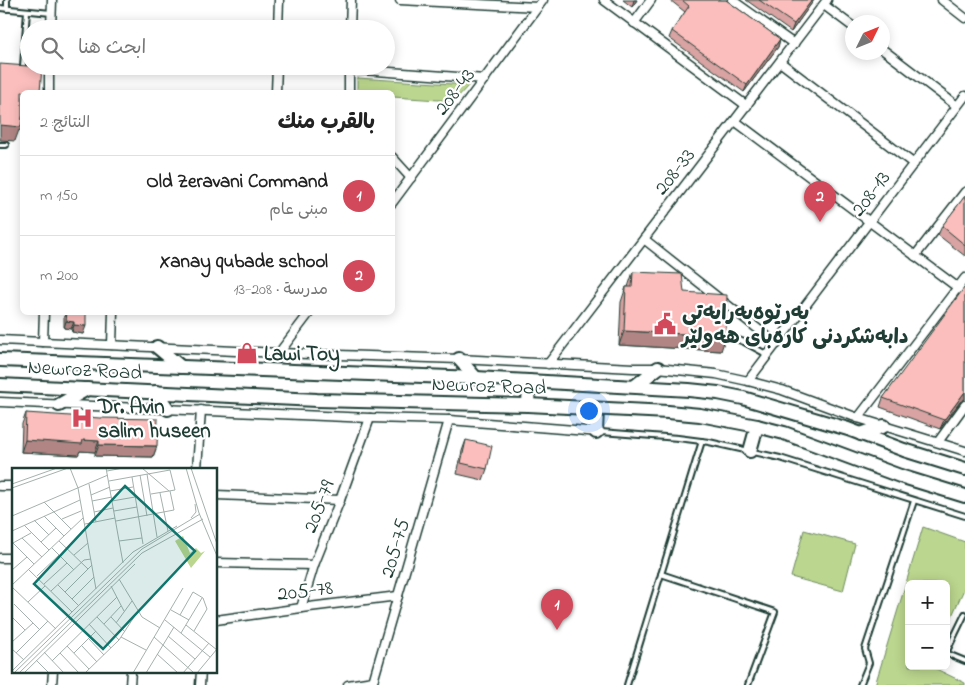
<!DOCTYPE html>
<html lang="ar">
<head>
<meta charset="utf-8">
<style>
  :root { --surface:#fff; --page:#f6f6f6; --text:#222; --muted:#767676; --line:#e0e0e0; --accent:#d1495b }
  body { margin:0; font-family:"Indie Flower","Playpen Sans Arabic",sans-serif; background:var(--page); color:var(--text); direction:rtl }
  .controls { position:absolute; right:15px; bottom:15px; display:grid; overflow:hidden; border-radius:8px; box-shadow:0 2px 12px #0003 }
  .controls button { width:45px; height:45px; display:grid; place-items:center; padding:0; border:0; border-bottom:1px solid var(--line); background:var(--surface); color:var(--text); font:25px sans-serif }
  .compass { position:absolute; left:845px; top:15px; width:45px; height:45px; border-radius:50%; background:var(--surface); box-shadow:0 2px 12px #0003; rotate:47deg }
  .you { position:absolute; left:588px; top:410px; width:18px; height:18px; margin:-12px; border:4px solid #fff; border-radius:50%; background:#1a73e8; box-shadow:0 0 0 8px #1a73e833 }
  .badge { display:grid; place-items:center; width:32px; height:32px; border-radius:50%; background:var(--accent); color:#fff; font-size:16px; font-weight:700 }
  .pin { position:absolute; translate:-50% -41px; filter:drop-shadow(0 1px 2px #0008) }
  .pin::after { content:''; position:absolute; top:26px; width:18px; height:15px; background:inherit; clip-path:polygon(0 0,100% 0,50% 100%) }
  .list { margin:0; padding:0; list-style:none }
  h2 { display:flex; justify-content:space-between; align-items:center; height:65px; margin:0; padding:0 20px; font-size:21px }
  h2 small { font-size:16px; font-weight:400; color:var(--muted) }
  .list li { display:grid; grid-template-columns:32px 1fr auto; gap:15px; align-items:center; box-sizing:border-box; height:80px; padding:0 20px; border-top:1px solid var(--line) }
  .list b { display:block; font-size:19px; white-space:nowrap }
  .list p { margin:0; font-size:16px; white-space:nowrap; color:var(--muted) }
  .list em { font-size:16px; font-style:normal; color:var(--muted) }
  .icon { flex:none; width:28px; height:28px; fill:none; stroke:currentColor; stroke-width:2; stroke-linecap:round; stroke-linejoin:round }
  .map { position:relative; flex:none; width:965px; height:685px; overflow:hidden; direction:ltr }
  .search { position:absolute; background:var(--surface); box-shadow:0 2px 12px #0003; left:20px; top:20px; width:375px; height:55px; display:flex; align-items:center; gap:12px; box-sizing:border-box; padding:0 18px; border-radius:28px; color:var(--muted); font-size:19px }
  .panel { position:absolute; background:var(--surface); box-shadow:0 2px 12px #0003; left:20px; top:90px; width:375px; height:225px; border-radius:8px; direction:rtl }
  .map>svg:first-child { display:block }
  .green { fill:#bbd68e; stroke:#6d8a61 }
  .lines { fill:none; stroke-linecap:round; stroke-linejoin:round }
  .lane-casing { stroke:#1f3d34; stroke-width:8 }
  .street-casing { stroke:#1f3d34; stroke-width:11 }
  .primary-casing { stroke:#1f3d34; stroke-width:16 }
  .lane { stroke:#fff; stroke-width:4 }
  .street { stroke:#fff; stroke-width:8 }
  .primary { stroke:#fff; stroke-width:12 }
  .wall { fill:#d8a3a2; stroke:#1f3d34 }
  .shaded-wall { fill:#b08584; stroke:#1f3d34 }
  .building { fill:#fbbebc; stroke:#1f3d34 }
  .labels { text-anchor:middle; stroke-width:4.5; stroke-linejoin:round; paint-order:stroke }
  .street-label { font-size:21px; fill:#1f3d34; stroke:#fff }
  .poi-label { font-size:21px; font-weight:bold; fill:#1f3d34; stroke:#fff; text-anchor:start }
  .inset-road { fill:none; stroke:#a5b1ae; stroke-width:1 }
  .view { fill:#0f766e; fill-opacity:0.15; stroke:#0f766e; stroke-width:2.5 }
  .inset-edge { fill:none; stroke:#1f3d34; stroke-width:2.5 }
</style>
</head>
<body>
<div class="map">
<svg width="965" height="685" viewBox="0 0 965 685">
  <rect width="100%" height="100%" fill="#fff"/>
  <filter id="ink" filterUnits="userSpaceOnUse"><feTurbulence type="fractalNoise" baseFrequency=".02" numOctaves="2"/><feDisplacementMap in="SourceGraphic" scale="10" xChannelSelector="R" yChannelSelector="G"/><feConvolveMatrix kernelMatrix="1 2 1 2 8 2 1 2 1" color-interpolation-filters="sRGB"/></filter>
  <g filter="url(#ink)">
    <g class="green">
      <path d="M 357,78 L 469,85 L 454,101 L 393,97 L 392,92 L 357,92 Z"/>
      <path d="M 923,527 L 965,542 L 965,587 L 946,629 L 946,584 L 909,584 L 909,666 L 930,666 L 965,683 L 965,685 L 875,685 Z"/>
      <path d="M 804,530 L 855,544 L 843,591 L 791,577 Z"/>
    </g>
    <g class="lines">
      <g class="lane-casing">
        <g id="lane">
          <path d="M 0,8 L 51,13"/>
          <path d="M 7,9 L 7,0"/>
          <path d="M 23,66 L 27,11"/>
          <path d="M 0,145 L 6,145"/>
          <path d="M 725,335 L 744,342 L 768,355"/>
          <path d="M 601,432 L 678,438 L 709,442 L 780,458 L 965,516"/>
          <path d="M 661,574 L 775,612 L 748,685"/>
          <path d="M 965,614 L 947,651 L 948,654 L 965,661"/>
          <path d="M 627,685 L 702,441"/>
          <path d="M 860,685 L 869,663 L 865,649 L 914,501"/>
        </g>
      </g>
      <g class="street-casing">
        <g id="street">
          <path d="M 400,0 L 538,7"/>
          <path d="M 604,0 L 747,106"/>
          <path d="M 732,0 L 794,44"/>
          <path d="M 942,0 L 965,18"/>
          <path d="M 824,5 L 852,26"/>
          <path d="M 634,23 L 651,0"/>
          <path d="M 51,29 L 52,0"/>
          <path d="M 278,29 L 279,0"/>
          <path d="M 350,29 L 351,0"/>
          <path d="M 882,49 L 957,106"/>
          <path d="M 780,62 L 914,164"/>
          <path d="M 34,67 L 49,68"/>
          <path d="M 349,69 L 485,79"/>
          <path d="M 49,92 L 49,66"/>
          <path d="M 276,92 L 277,66"/>
          <path d="M 349,92 L 349,66"/>
          <path d="M 735,121 L 965,293"/>
          <path d="M 392,157 L 411,178"/>
          <path d="M 392,203 L 543,0"/>
          <path d="M 644,239 L 777,344"/>
          <path d="M 915,256 L 965,192"/>
          <path d="M 0,340 L 279,353 L 459,359 L 633,368 L 658,368 L 716,374 L 748,381 L 782,390 L 858,418 L 965,451"/>
          <path d="M 43,342 L 44,312"/>
          <path d="M 112,345 L 113,312"/>
          <path d="M 279,353 L 310,312"/>
          <path d="M 548,364 L 827,0"/>
          <path d="M 748,381 L 965,96"/>
          <path d="M 0,402 L 370,418 L 449,420 L 600,432"/>
          <path d="M 858,418 L 965,278"/>
          <path d="M 938,442 L 965,405"/>
          <path d="M 197,469 L 201,410"/>
          <path d="M 0,486 L 14,486"/>
          <path d="M 216,495 L 340,500"/>
          <path d="M 0,558 L 14,558"/>
          <path d="M 216,563 L 314,565"/>
          <path d="M 301,608 L 314,565 L 340,500 L 370,418"/>
          <path d="M 216,620 L 301,608 L 398,596"/>
          <path d="M 52,685 L 53,671"/>
          <path d="M 130,685 L 131,671"/>
          <path d="M 200,685 L 201,671"/>
          <path d="M 348,685 L 373,681"/>
          <path d="M 372,685 L 449,420"/>
        </g>
      </g>
      <g class="primary-casing">
        <g id="primary">
          <path d="M 157,347 L 181,367"/>
          <path d="M 459,359 L 476,378"/>
          <path d="M 0,360 L 476,378 L 689,390 L 718,393 L 743,398 L 848,429 L 904,450 L 965,469"/>
          <path d="M 0,385 L 317,400 L 528,405 L 668,412 L 700,415 L 757,426 L 784,433 L 900,476 L 965,496"/>
          <path d="M 635,386 L 658,368"/>
          <path d="M 156,392 L 168,409"/>
          <path d="M 59,405 L 87,389"/>
          <path d="M 528,405 L 529,381"/>
          <path d="M 596,432 L 597,409"/>
          <path d="M 861,434 L 884,426"/>
          <path d="M 750,451 L 757,426"/>
        </g>
      </g>
      <use href="#lane" class="lane"/>
      <use href="#street" class="street"/>
      <use href="#primary" class="primary"/>
    </g>
    <g class="wall">
      <path d="M 623,0 L 637,0 L 632,7 Z"/>
      <path d="M 670,0 L 726,0 L 780,39 L 778,47 L 744,92 L 669,38 L 672,31 L 685,12 Z"/>
      <path d="M 746,0 L 814,0 L 791,32 Z"/>
      <path d="M 965,196 L 965,256 L 938,235 L 942,226 Z"/>
      <path d="M 633,272 L 684,292 L 721,351 L 619,345 L 621,302 L 626,287 L 628,287 Z"/>
      <path d="M 965,289 L 965,399 L 960,402 L 940,429 L 880,407 L 883,398 Z"/>
      <path d="M 66,312 L 86,312 L 83,334 L 72,332 L 71,329 L 64,328 L 64,317 Z"/>
      <path d="M 26,413 L 157,446 L 153,457 L 95,456 L 95,452 L 80,451 L 78,455 L 21,452 L 22,424 Z"/>
      <path d="M 466,440 L 487,469 L 483,480 L 457,474 L 462,451 Z"/>
    </g>
    <g class="shaded-wall">
      <path d="M 634,0 L 637,0 L 632,7 Z"/>
      <path d="M 812,0 L 814,0 L 791,32 L 794,24 Z"/>
      <path d="M 780,39 L 778,47 L 744,92 L 747,85 Z"/>
      <path d="M 22,116 L 22,131 L 19,130 L 15,141 L 0,140 L 0,125 Z"/>
      <path d="M 66,321 L 74,322 L 71,329 L 64,328 Z"/>
      <path d="M 74,325 L 86,326 L 83,334 L 72,332 Z"/>
      <path d="M 624,331 L 726,336 L 721,351 L 619,345 Z"/>
      <path d="M 965,392 L 965,399 L 960,402 L 940,429 L 944,420 L 964,393 Z"/>
      <path d="M 25,440 L 83,440 L 99,441 L 95,452 L 80,451 L 78,455 L 21,452 Z"/>
      <path d="M 99,445 L 157,446 L 153,457 L 95,456 Z"/>
    </g>
    <g class="building">
      <path d="M 682,0 L 726,0 L 780,39 L 747,85 L 672,31 L 689,6 Z"/>
      <path d="M 759,0 L 812,0 L 794,24 Z"/>
      <path d="M 0,64 L 42,67 L 40,92 L 22,92 L 22,116 L 21,127 L 0,125 Z"/>
      <path d="M 965,196 L 965,245 L 942,226 Z"/>
      <path d="M 633,272 L 682,274 L 684,292 L 727,295 L 726,336 L 624,331 L 626,287 L 632,287 Z"/>
      <path d="M 964,288 L 965,289 L 965,392 L 964,393 L 944,420 L 883,398 Z"/>
      <path d="M 67,312 L 86,312 L 86,326 L 74,325 L 74,322 L 66,321 Z"/>
      <path d="M 26,413 L 100,418 L 158,419 L 157,446 L 99,445 L 99,441 L 83,440 L 82,444 L 25,440 Z"/>
      <path d="M 466,440 L 492,446 L 487,469 L 461,463 Z"/>
    </g>
  </g>
  <defs>
    <g id="civic-bare" transform="scale(1.725)"><path d="M-.6-6.5H3V-4.5H.6V-3L4-1V1h2V6H-6V1h2V-1L-.6-3ZM-1.2 2.5V6h2.4V2.5Z" fill="#d1495b" stroke="#fff" stroke-width="2.5" paint-order="stroke"/></g>
    <g id="shop-bare" transform="scale(1.725)"><path d="M-5-2.5h2.3a2.7 3.5 0 0 1 5.4 0H5L5.5 6h-11ZM-1.5-2.5h3a1.5 2.3 0 0 0-3 0Z" fill="#d1495b" stroke="#fff" stroke-width="2.5" paint-order="stroke"/></g>
    <g id="hospital-bare" transform="scale(1.725)"><path d="M-5-5h3v3.5h4V-5h3V5h-3V1.5h-4V5h-3Z" fill="#d1495b" stroke="#fff" stroke-width="2.5" paint-order="stroke"/></g>
  </defs>
  <g fill-rule="evenodd">
    <use href="#civic-bare" x="665" y="324"/>
    <use href="#shop-bare" x="247" y="353"/>
    <use href="#hospital-bare" x="82" y="418"/>
  </g>
  <g class="labels">
    <g class="street-label">
      <text transform="translate(454 91) rotate(-53)" y="7">208-43</text>
      <text transform="translate(674 171) rotate(-52)" y="7">208-33</text>
      <text transform="translate(870 193) rotate(-53)" y="7">208-13</text>
      <text transform="translate(85 369) rotate(3)" y="7">Newroz Road</text>
      <text transform="translate(489 385) rotate(2)" y="7">Newroz Road</text>
      <text transform="translate(318 506) rotate(-69)" y="7">205-79</text>
      <text transform="translate(394 548) rotate(-74)" y="7">205-75</text>
      <text transform="translate(305 590) rotate(-7)" y="7">205-78</text>
    </g>
    <g class="poi-label">
      <text x="682" y="319">بەرێوەبەرایەتی<tspan x="682" dy="24">دابەشکردنی کارەبای هەولێر</tspan></text>
      <text x="264" y="360">Lawi Toy</text>
      <text x="98" y="413">Dr. Avin<tspan x="98" dy="24">salim huseen</tspan></text>
    </g>
  </g>
  <g transform="translate(12 468)">
    <rect width="205" height="205" fill="#fff"/>
    <path d="M 171,68 L 178,85 L 184,80 L 189,85 L 193,83 L 179,100 L 163,73 Z" fill="#bbd68e"/>
    <path class="inset-road" d="M 58,0 L 66,20 L 84,121M 94,0 L 111,95M 130,0 L 157,23M 174,0 L 187,45 L 205,88M 179,0 L 205,76M 95,3 L 111,0M 135,6 L 145,69M 128,7 L 135,48M 120,9 L 131,76M 97,13 L 158,2M 0,16 L 45,0M 77,16 L 84,54M 0,20 L 56,0M 98,23 L 121,19M 148,25 L 156,63M 139,26 L 163,22 L 158,2M 79,27 L 98,19M 80,33 L 100,29M 100,33 L 123,29M 32,34 L 59,61M 102,43 L 125,39M 82,44 L 101,40M 0,48 L 96,7M 32,48 L 52,68M 179,50 L 184,44 L 183,36M 50,51 L 69,43M 22,52 L 37,67M 104,53 L 162,42 L 158,23M 73,56 L 103,50M 12,57 L 37,82M 0,63 L 68,32M 10,70 L 30,89M 47,73 L 76,101M 107,73 L 130,70M 0,74 L 22,96M 29,74 L 44,60M 1,75 L 19,65M 40,80 L 62,102M 55,80 L 73,62M 62,87 L 76,75M 0,102 L 15,89M 17,102 L 60,144M 25,108 L 47,87M 107,111 L 130,149 L 148,160M 32,116 L 55,95M 0,117 L 71,50M 46,117 L 67,138M 99,118 L 112,143M 0,119 L 44,161M 39,123 L 72,92 L 79,91M 53,124 L 80,97M 60,131 L 82,109M 16,134 L 33,118M 2,136 L 27,161M 159,142 L 177,152M 168,147 L 181,124 L 191,130 L 195,141 L 182,163M 0,149 L 13,162M 85,149 L 107,172M 99,149 L 113,164M 153,152 L 198,189M 104,155 L 120,133M 77,156 L 99,180M 92,156 L 109,138M 174,157 L 205,182M 169,165 L 190,130M 156,168 L 183,191M 109,169 L 134,182M 142,169 L 182,205M 77,171 L 92,187M 0,174 L 21,155M 55,178 L 77,201M 70,178 L 85,194M 0,181 L 12,192M 32,184 L 52,205M 4,185 L 36,153M 48,185 L 67,205M 62,185 L 84,163M 145,186 L 166,205M 24,192 L 37,205M 40,193 L 105,129M 0,203 L 121,84 L 165,58M 2,205 L 130,81 L 188,46M 7,205 L 130,85 L 191,51M 12,205 L 123,96M 73,205 L 107,172 L 126,143M 121,205 L 171,120M 134,205 L 162,159M 171,205 L 197,175M 185,205 L 205,181"/>
    <path class="view" d="M 113,18 L 183,83 L 91,181 L 22,116 Z"/>
    <rect width="205" height="205" class="inset-edge"/>
  </g>
</svg>
<div class="controls">
<button>+</button>
<button>−</button>
</div>
<svg class="compass" viewBox="-18 -18 36 36"><path d="M0-13l5 13h-10z" fill="#e53935"/><path d="M0 13l5-13h-10z" fill="#767676"/></svg>
<div class="you"></div>
<div class="pin badge" style="left:557px;top:630px">1</div>
<div class="pin badge" style="left:820px;top:222px">2</div>
<div class="search"><svg class="icon" aria-label="search" viewBox="0 0 24 24"><circle cx="10" cy="10" r="6"/><path d="M15 15l6 6"/></svg>ابحث هنا</div>
<section class="panel">
<h2>بالقرب منك<small>النتائج: 2</small></h2>
<ul class="list">
<li><span class="badge">1</span><div><b>Old Zeravani Command</b><p>مبنى عام</p></div><em>150 m</em></li>
<li><span class="badge">2</span><div><b>Xanay qubade school</b><p>مدرسة · 208-13</p></div><em>200 m</em></li>
</ul>
</section>
</div>
</body>
</html>
